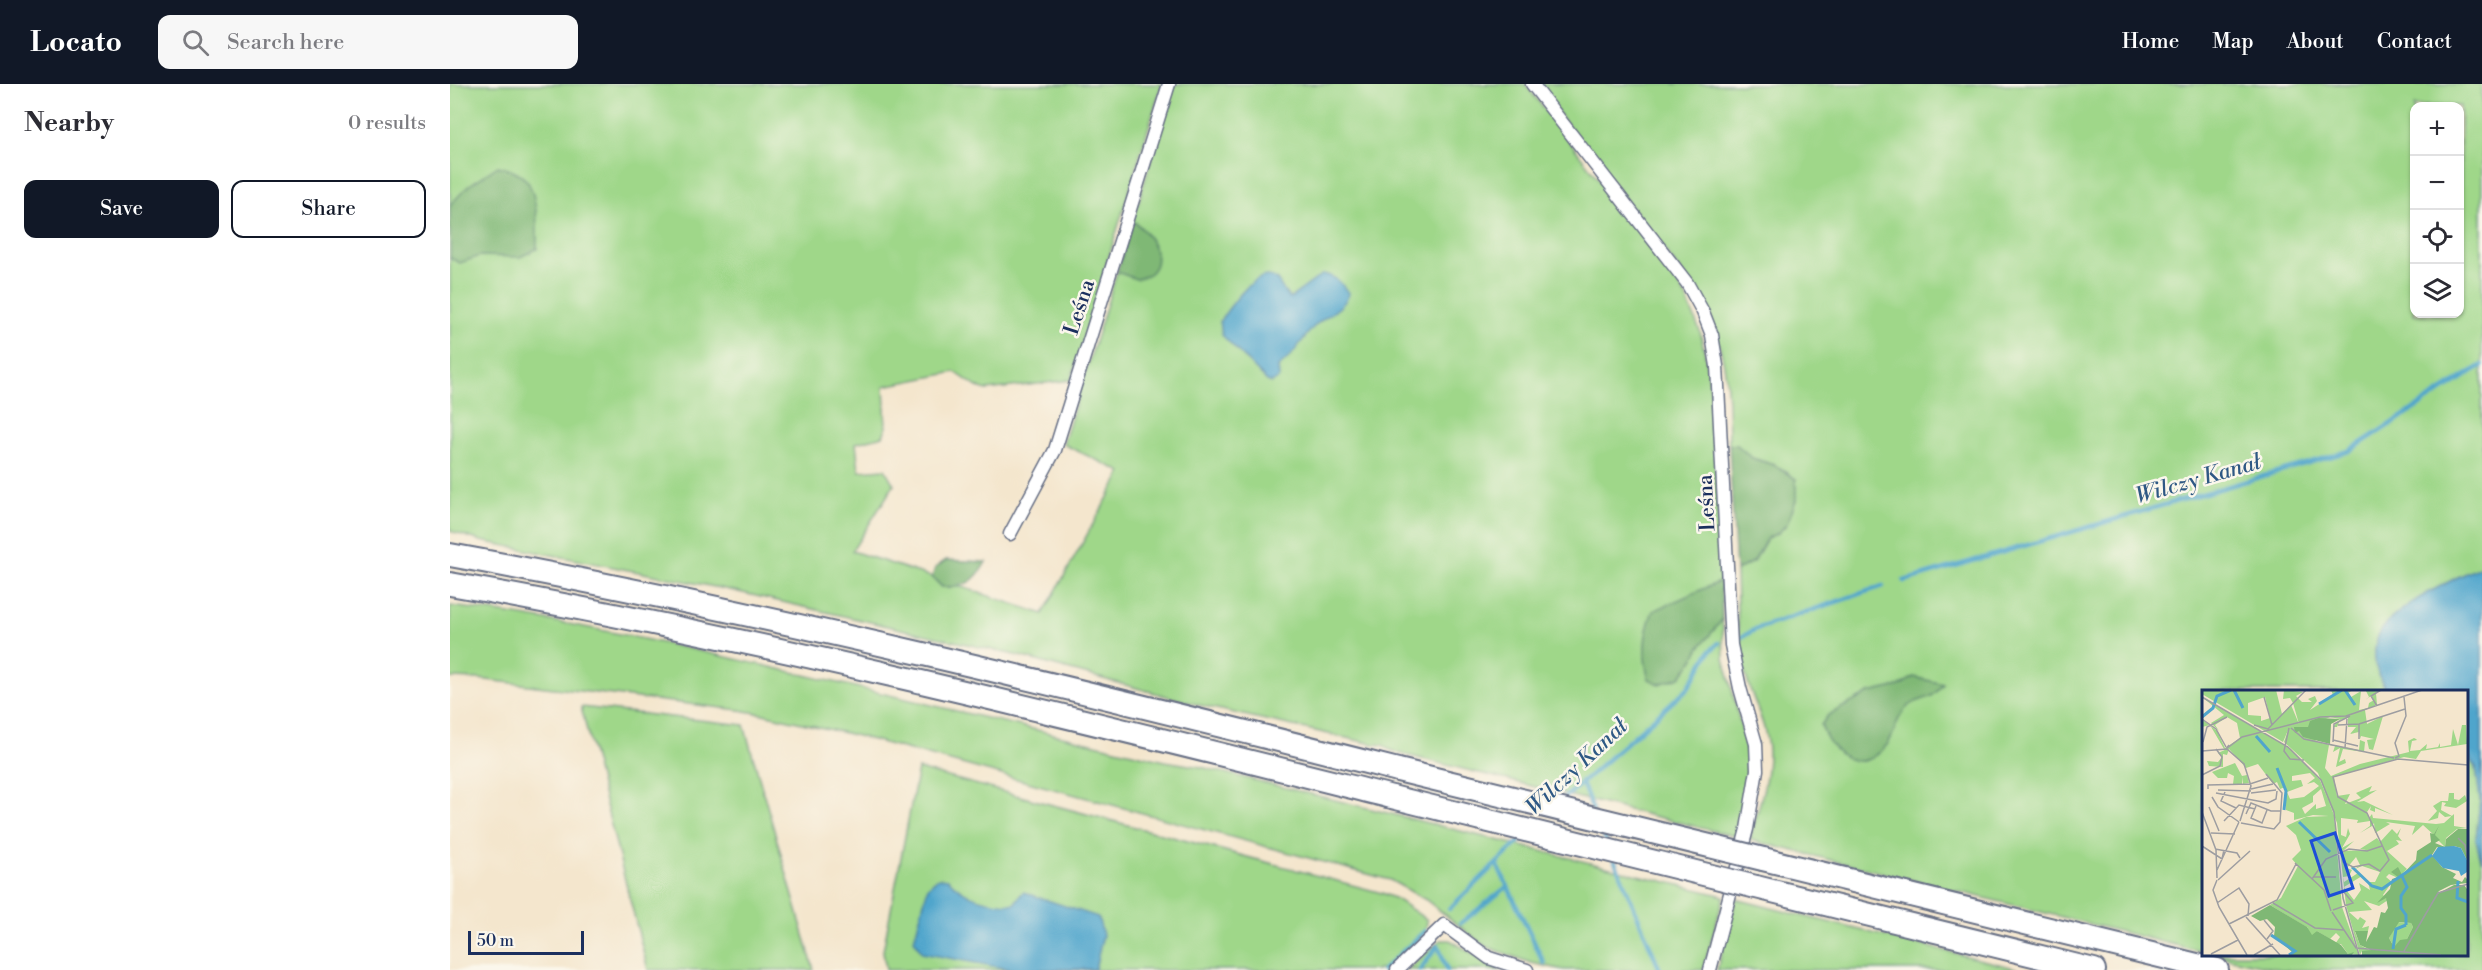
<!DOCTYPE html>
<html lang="en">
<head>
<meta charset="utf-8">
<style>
  :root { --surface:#fff; --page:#f7f7f7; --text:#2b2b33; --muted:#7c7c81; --line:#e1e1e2; --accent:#111827 }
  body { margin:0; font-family:"Libre Bodoni",serif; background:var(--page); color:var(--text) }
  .controls { position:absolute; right:18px; top:18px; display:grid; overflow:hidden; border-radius:12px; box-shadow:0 2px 4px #0004 }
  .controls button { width:54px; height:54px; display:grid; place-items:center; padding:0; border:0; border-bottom:2px solid var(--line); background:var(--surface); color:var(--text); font:30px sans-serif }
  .scale { position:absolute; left:18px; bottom:15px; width:116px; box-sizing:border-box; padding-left:6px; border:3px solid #1b2f5e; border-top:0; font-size:16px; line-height:21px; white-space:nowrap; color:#1b2f5e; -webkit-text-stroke:4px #fbf7ec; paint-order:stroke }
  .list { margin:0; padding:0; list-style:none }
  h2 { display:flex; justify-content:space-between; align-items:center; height:78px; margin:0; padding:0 24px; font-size:26px }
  h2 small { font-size:20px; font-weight:400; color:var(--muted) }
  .actions { display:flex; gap:12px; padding:18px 24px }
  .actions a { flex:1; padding:14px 0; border:2px solid var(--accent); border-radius:12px; text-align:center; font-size:21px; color:var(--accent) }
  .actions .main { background:var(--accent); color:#fff }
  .icon { flex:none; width:33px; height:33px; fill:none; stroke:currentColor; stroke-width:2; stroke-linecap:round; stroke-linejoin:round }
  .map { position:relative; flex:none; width:2032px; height:886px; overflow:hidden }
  header { display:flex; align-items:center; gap:36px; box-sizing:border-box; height:84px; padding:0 30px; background:var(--accent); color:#fff }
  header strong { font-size:28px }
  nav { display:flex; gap:33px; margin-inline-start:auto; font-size:21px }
  .search { width:420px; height:54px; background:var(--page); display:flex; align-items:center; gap:15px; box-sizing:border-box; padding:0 21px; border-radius:12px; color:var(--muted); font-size:22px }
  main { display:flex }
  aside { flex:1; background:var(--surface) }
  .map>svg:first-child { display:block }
  .green { fill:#9fd789; stroke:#5d8374; stroke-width:1.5; fill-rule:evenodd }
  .forest { fill:#7fb875; stroke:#4d746a; stroke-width:1.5 }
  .water { fill:#50a5cc; stroke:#366a95; stroke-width:1.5 }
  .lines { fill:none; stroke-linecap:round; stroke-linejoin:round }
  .stream { stroke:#50a5cc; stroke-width:4.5 }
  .street-casing { stroke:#676f85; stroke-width:15 }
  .highway-casing { stroke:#676f85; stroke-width:26 }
  .street { stroke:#fff; stroke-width:12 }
  .highway { stroke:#fff; stroke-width:22 }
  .highway-bridge-casing { stroke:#676f85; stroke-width:26; stroke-linecap:butt }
  .highway-bridge { stroke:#fff; stroke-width:22 }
  .labels { text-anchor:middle; stroke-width:5; stroke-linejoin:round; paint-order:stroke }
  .street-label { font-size:21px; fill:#1b2f5e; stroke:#fbf7ec }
  .water-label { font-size:22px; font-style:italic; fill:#2e5884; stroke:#fbf7ec }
  .inset-river { fill:none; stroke:#50a5cc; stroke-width:3 }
  .inset-road { fill:none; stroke:#9d9da1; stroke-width:1.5 }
  .view { fill:#1d4ed8; fill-opacity:0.15; stroke:#1d4ed8; stroke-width:3 }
  .inset-edge { fill:none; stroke:#1b2f5e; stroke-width:3 }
</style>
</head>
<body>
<header>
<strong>Locato</strong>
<div class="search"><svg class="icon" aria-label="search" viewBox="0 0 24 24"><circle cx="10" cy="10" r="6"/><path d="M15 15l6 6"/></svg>Search here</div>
<nav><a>Home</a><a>Map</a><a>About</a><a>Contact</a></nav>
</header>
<main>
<aside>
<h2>Nearby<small>0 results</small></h2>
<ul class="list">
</ul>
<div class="actions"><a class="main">Save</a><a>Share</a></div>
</aside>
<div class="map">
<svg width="2032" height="886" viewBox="0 0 2032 886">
  <rect width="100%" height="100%" fill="#fbf7ec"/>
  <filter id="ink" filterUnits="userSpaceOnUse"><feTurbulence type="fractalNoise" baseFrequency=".0167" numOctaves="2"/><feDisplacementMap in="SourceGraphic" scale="12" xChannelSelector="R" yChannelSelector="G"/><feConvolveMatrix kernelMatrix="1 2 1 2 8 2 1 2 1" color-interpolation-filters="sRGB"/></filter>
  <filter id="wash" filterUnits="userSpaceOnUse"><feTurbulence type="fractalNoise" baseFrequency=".008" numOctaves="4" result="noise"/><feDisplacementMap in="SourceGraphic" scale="24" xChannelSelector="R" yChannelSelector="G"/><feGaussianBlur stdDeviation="1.35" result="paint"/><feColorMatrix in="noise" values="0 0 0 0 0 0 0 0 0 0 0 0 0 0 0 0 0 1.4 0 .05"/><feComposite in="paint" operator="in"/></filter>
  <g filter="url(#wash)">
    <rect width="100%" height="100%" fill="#f4e6cd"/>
    <g class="green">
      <path d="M 0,0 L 712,0 L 621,296 L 537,306 L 527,303 L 505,288 L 434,302 L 436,344 L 433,352 L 406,359 L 409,387 L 435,385 L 444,401 L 402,467 L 482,493 L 492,503 L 512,503 L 593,530 L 672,388 L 613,360 L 683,137 L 723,0 L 1075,0 L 1222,190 L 1236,213 L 1250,247 L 1256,275 L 1264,334 L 1274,574 L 1299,675 L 1298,697 L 1288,753 L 952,670 L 938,665 L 933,661 L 923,660 L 749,621 L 569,572 L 280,506 L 31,457 L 0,447 Z"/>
      <path d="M 1086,0 L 2032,0 L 2032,482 C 2006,493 1956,518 1937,539 C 1919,558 1922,588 1938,607 L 1753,607 L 1753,868 L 1300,756 C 1307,727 1319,696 1318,666 C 1316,636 1298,608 1292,578 C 1287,548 1287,517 1286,487 L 1304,477 L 1317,454 L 1328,449 L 1338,388 L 1324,381 L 1302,374 L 1287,361 L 1279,361 C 1278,297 1278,265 1246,207 ZM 1964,22 L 2010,22 L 2010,230 L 1964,230 Z"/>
      <path d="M 0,522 C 105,534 209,558 312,581 C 447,612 581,644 715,677 L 751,683 L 1274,812 L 1253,886 L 1114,886 L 1081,879 L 1035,862 L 976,816 L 940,796 L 408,652 L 313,630 L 289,626 L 28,595 L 0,594 Z"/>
      <path d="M 131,623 L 294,641 L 364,886 L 198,886 Z"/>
      <path d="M 2016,669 L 2026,683 L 2030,716 L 2026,755 L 2032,779 L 2032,886 L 1832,886 L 1760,870 L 2016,870 Z"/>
      <path d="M 468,685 L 932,809 L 946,815 L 977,836 L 976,849 L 940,886 L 436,886 L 433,867 Z"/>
      <path d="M 1286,815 L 1341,829 L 1573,886 L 1267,886 Z"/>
      <path d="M 990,856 L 1000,856 L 1050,886 L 957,886 Z"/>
    </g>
    <g class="forest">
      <path d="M 48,82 C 59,85 75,90 80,102 C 88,118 87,147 87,165 L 70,173 L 30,172 L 10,179 L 0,174 L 0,121 L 18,102 Z"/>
      <path d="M 683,137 C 697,146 718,175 699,190 C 696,192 690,194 686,195 L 667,188 Z"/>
      <path d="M 1279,361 L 1287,361 L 1302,374 L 1324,381 L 1346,395 L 1346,416 L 1337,440 L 1328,449 L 1317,454 L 1304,477 L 1286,487 Z"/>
      <path d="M 496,476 L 536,478 C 525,499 515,503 492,503 L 482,493 L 485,484 Z"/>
      <path d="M 1271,497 L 1272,536 L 1250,563 L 1242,578 L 1230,593 L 1209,600 L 1199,595 C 1192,572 1194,549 1203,527 Z"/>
      <path d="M 1464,593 L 1493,600 C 1479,620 1474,611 1459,622 C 1445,632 1446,651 1436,662 C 1410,693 1381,671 1371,641 L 1378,631 L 1419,609 L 1449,602 Z"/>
    </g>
    <g class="water">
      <path d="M 873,190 C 886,192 892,200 899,210 C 895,223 877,231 867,240 C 852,253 845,272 828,283 L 829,294 L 822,299 L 817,297 L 772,251 L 770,237 C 779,224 808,180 826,195 C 832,201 833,209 840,214 Z"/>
      <path d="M 2032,482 L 2032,779 L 2026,755 L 2030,716 L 2026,683 L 2016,669 L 2016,607 L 1938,607 C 1922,588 1919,558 1937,539 C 1956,518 2006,493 2032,482 Z"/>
      <path d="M 488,794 L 498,795 C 517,815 538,819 564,820 L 573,808 L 648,833 L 653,851 L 645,885 L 564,886 L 472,869 L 464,856 L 478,803 Z"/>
    </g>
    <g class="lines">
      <g class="stream">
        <path d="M 1454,497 L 1899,367 L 2032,281"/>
        <path d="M 1292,553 L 1306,545 L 1433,502"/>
        <path d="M 1131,697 L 1143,726"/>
        <path d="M 1109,719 L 1238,604 L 1260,567 L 1269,559"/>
        <path d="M 1150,742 L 1157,759"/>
        <path d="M 1164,775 L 1210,886"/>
        <path d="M 1047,780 L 1094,879"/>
        <path d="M 999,825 L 1075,752"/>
        <path d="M 1011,839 L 1058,802"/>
        <path d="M 988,861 L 997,886"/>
        <path d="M 933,886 L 975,847"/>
        <path d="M 970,886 L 988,861"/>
      </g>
    </g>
  </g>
  <g filter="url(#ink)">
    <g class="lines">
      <g class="street-casing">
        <g id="street">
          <path d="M 1082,0 L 1237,199 L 1253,228 L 1262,251 L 1267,282 L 1281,561 L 1290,604 L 1306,660 L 1307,686 L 1297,745 L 1260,886"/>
          <path d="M 560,450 L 605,366 L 719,0"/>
          <path d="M 947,886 L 994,841 L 1039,874 L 1077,886"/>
        </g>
      </g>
      <g class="highway-casing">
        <g id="highway">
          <path d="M 0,471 C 319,529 634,607 948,686"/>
          <path d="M 0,500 C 317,556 629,635 942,713"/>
          <path d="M 1313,775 L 1767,886"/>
          <path d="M 1306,803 L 1644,886"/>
        </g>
      </g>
      <use href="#street" class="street"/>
      <use href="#highway" class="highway"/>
      <g class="highway-bridge-casing">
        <g id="highway-bridge">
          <path d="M 948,686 L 1313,775"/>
          <path d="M 942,713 L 1306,803"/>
        </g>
      </g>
      <use href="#highway-bridge" class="highway-bridge"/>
    </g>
  </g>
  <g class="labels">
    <g class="street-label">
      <text transform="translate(629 223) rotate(-72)" y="7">Leśna</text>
      <text transform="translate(1256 419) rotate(-93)" y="7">Leśna</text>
    </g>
    <g class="water-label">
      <text transform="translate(1748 394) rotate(-16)" y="8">Wilczy Kanał</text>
      <text transform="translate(1126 682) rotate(-43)" y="8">Wilczy Kanał</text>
    </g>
  </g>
  <g transform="translate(1752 606)">
    <rect width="266" height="266" fill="#f4e6cd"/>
    <path d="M 0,0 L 74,0 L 80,24 L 89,15 L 97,34 L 91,13 L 88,8 L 81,9 L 82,0 L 101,2 L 94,6 L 100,12 L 110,12 L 106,9 L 113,6 L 115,11 L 108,20 L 131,5 L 129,0 L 151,0 L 146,3 L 149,7 L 159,1 L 157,20 L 166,18 L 167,13 L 172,10 L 169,6 L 163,10 L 167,7 L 164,1 L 179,0 L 174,3 L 175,15 L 163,20 L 165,34 L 181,26 L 171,60 L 167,59 L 165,50 L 172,49 L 159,46 L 158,49 L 157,42 L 148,44 L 154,37 L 146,37 L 146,28 L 138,30 L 135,37 L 131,37 L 138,29 L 128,27 L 110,35 L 114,52 L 157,60 L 158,50 L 163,52 L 162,62 L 141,59 L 137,72 L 143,69 L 144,73 L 134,77 L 138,58 L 131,62 L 133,56 L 127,55 L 123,78 L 129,86 L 158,74 L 207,62 L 206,51 L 212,48 L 214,49 L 215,50 L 210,51 L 208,61 L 218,60 L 225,54 L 224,59 L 236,57 L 238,53 L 238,57 L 249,55 L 251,39 L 256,55 L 260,35 L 264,35 L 265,54 L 219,61 L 214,69 L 202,67 L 132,87 L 135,106 L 148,104 L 143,114 L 159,108 L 154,103 L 170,96 L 167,102 L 175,100 L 155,112 L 162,111 L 191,125 L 173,118 L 173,122 L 168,120 L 169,116 L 165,122 L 167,128 L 170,124 L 171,128 L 234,134 L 242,133 L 252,124 L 252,136 L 265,138 L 255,139 L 244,148 L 243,157 L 232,146 L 237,137 L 232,145 L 221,135 L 210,145 L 213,136 L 184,132 L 188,134 L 173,143 L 172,133 L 170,136 L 158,143 L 168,136 L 168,131 L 155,133 L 156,130 L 139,128 L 139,145 L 144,147 L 146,138 L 148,144 L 140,158 L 152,151 L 141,161 L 164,160 L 158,159 L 175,148 L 178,152 L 190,139 L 195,144 L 199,138 L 196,146 L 200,151 L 194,150 L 197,154 L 185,161 L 205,179 L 196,188 L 187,184 L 184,187 L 190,192 L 181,205 L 186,210 L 177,216 L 162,211 L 170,220 L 147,222 L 156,230 L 158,227 L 164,231 L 160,238 L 167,236 L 166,241 L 153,242 L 158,255 L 169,261 L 160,261 L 158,265 L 144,215 L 135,133 L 116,83 L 82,52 L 87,38 L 81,52 L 0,4 ZM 63,7 L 68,28 L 59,31 L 59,26 L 46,25 L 46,13 ZM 154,167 L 158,175 L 153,179 L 160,176 L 178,182 L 173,192 L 166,192 L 168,200 L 157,193 L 159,200 L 152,210 L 142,197 L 160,186 L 156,183 L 142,192 L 141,187 L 147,186 L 150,180 L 145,178 ZM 0,7 L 89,59 L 118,90 L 132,124 L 140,217 L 157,265 L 146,264 L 139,254 L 133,254 L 138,247 L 134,243 L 128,249 L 115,241 L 105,265 L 98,265 L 87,256 L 99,240 L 106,238 L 68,215 L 79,208 L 96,176 L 90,169 L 99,160 L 94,145 L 84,136 L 104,127 L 127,126 L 111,125 L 92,130 L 92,123 L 84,120 L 83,97 L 78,99 L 75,92 L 71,94 L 56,74 L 44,78 L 27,59 L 25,65 L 21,64 L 21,77 L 7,76 L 5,71 L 16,72 L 20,67 L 16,63 L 25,59 L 22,59 L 8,35 L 0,37 L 0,29 L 15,41 L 23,58 L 38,48 L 35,33 L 25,27 L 13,35 L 17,41 L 9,33 L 22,25 ZM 108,83 L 113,88 L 105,94 L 112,92 L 117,96 L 102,107 L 88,109 L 85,102 L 101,96 L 99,90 L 90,91 L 90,86 ZM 119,99 L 124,116 L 114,119 L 114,114 L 103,124 L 100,118 L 111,112 L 111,106 ZM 33,73 L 40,86 L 45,85 L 47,93 L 41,94 L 41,87 L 40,94 L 31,94 L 32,86 L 26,83 L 25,88 L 16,88 L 10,82 ZM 247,103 L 252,103 L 252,109 L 257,110 L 263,105 L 265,111 L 254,118 L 242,116 L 244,113 L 240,112 L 239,120 L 250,126 L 243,127 L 237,122 L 236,128 L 226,131 L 235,121 L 231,116 L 239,111 L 246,111 ZM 195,232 L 209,233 L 211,237 L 205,249 L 192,257 L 187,248 Z" fill="#9fd789" fill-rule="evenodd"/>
    <path d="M 116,28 L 138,29 L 129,34 L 128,54 L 101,47 L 97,41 L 93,43 L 92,37 L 106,37 L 108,31 ZM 237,136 L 233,145 L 238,150 L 233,153 L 243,157 L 244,149 L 256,139 L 265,139 L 265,170 L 259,158 L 252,156 L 243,159 L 235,157 L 230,165 L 240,177 L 254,184 L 251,188 L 260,192 L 263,187 L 265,189 L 265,193 L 249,195 L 237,201 L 235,204 L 252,195 L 262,195 L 265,199 L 265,265 L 160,265 L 160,261 L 169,260 L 158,255 L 153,241 L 166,241 L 164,252 L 172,237 L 175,238 L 179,222 L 183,223 L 186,218 L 184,208 L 175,213 L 188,199 L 190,189 L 196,187 L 189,182 L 196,177 L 200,185 L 214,170 L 215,161 L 229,152 L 228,143 L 232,144 ZM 197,232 L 209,233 L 211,237 L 205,249 L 198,250 L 192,257 L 187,248 ZM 68,215 L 105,237 L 110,245 L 115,241 L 139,255 L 146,264 L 152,262 L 150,265 L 87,265 L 90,262 L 72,246 L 73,237 L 65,229 L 58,231 L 49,226 Z" fill="#7fb875" fill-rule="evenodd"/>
    <path d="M 252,156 L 259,158 L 265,170 L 265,182 L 259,186 L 257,181 L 241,178 L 230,166 L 236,157 Z" fill="#50a5cc"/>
    <path class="inset-river" d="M 32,0 L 41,18M 143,0 L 153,15M 117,14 L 140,0M 0,27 L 11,18 L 15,6 L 29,0M 54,46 L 68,62M 75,78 L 84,101 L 82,120M 97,132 L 128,162M 150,177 L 170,196 L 180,199 L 190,192M 200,186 L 205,197 L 199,206 L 199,218 L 204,225 L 204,235M 256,191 L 255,208 L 266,212M 190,192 L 230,165M 69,245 L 93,261 L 87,265M 191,259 L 194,239 L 204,235"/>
    <path class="inset-road" d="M 0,7 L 86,57 L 119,90 L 132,122 L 141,208 L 157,265M 62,7 L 70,35M 175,16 L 169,6 L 179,0M 0,29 L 14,39 L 24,57M 157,34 L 203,19M 52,35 L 66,39 L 104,0M 136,35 L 157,34 L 157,49M 87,38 L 82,61 L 88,69 L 102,70M 89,38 L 102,49 L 192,68M 131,50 L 156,56M 1,52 L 5,37 L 25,27M 131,52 L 132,34 L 148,26M 27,55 L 24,59 L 40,47 L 118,27 L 144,26 L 220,0M 143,58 L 145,29M 25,59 L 42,74 L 49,96 L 38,131M 0,61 L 25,59M 193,68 L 197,66 L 193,53 L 204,26 L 202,7M 0,85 L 18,76 L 20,67 L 14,59M 6,99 L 6,95 L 48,94 L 66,88M 49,99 L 71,94M 16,100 L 49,101M 23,102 L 19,111 L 34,118M 14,103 L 66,113 L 74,109 L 75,101M 49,103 L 74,100M 10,107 L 16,117 L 37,132M 54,116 L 49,128 L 60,133 L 65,120M 7,117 L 17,141M 0,122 L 14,160 L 15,188M 44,124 L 49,113 L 69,121 L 79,121M 22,131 L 37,115 L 53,119M 39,133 L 72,139 L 78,132 L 80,103 L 64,84M 9,143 L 33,144M 256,148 L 263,155 L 266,168M 0,156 L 20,169 L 22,160M 13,159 L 35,163 L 38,168M 141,164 L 141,172 L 151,177 L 167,174 L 178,181 L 187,170 L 165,123 L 136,107 L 131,87 L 196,69 L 266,75M 93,173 L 122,200 L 129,221M 15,180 L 37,132M 111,187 L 134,187M 110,189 L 124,169 L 147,159 L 165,161 L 180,156M 15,190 L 11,200 L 17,217 L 45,265M 16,190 L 48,161M 15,213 L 37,198 L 47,214 L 46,226M 71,213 L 113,238 L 142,240M 131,220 L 151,213 L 141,201M 130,222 L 154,258 L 239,265M 44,227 L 78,265M 62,230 L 71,241 L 65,249M 27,234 L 75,210 L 94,174M 202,261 L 236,203 L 266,194M 9,264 L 36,250M 52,265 L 71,254"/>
    <path class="view" d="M 133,143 L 151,198 L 127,206 L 109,151 Z"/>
    <rect width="266" height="266" class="inset-edge"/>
  </g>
</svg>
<div class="controls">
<button>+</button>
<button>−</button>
<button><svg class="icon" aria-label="locate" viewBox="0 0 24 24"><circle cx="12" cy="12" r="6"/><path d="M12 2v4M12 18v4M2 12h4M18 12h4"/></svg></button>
<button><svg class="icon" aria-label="layers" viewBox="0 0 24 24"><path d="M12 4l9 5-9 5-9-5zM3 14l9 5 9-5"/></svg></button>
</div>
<div class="scale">50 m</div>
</div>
</main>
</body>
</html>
